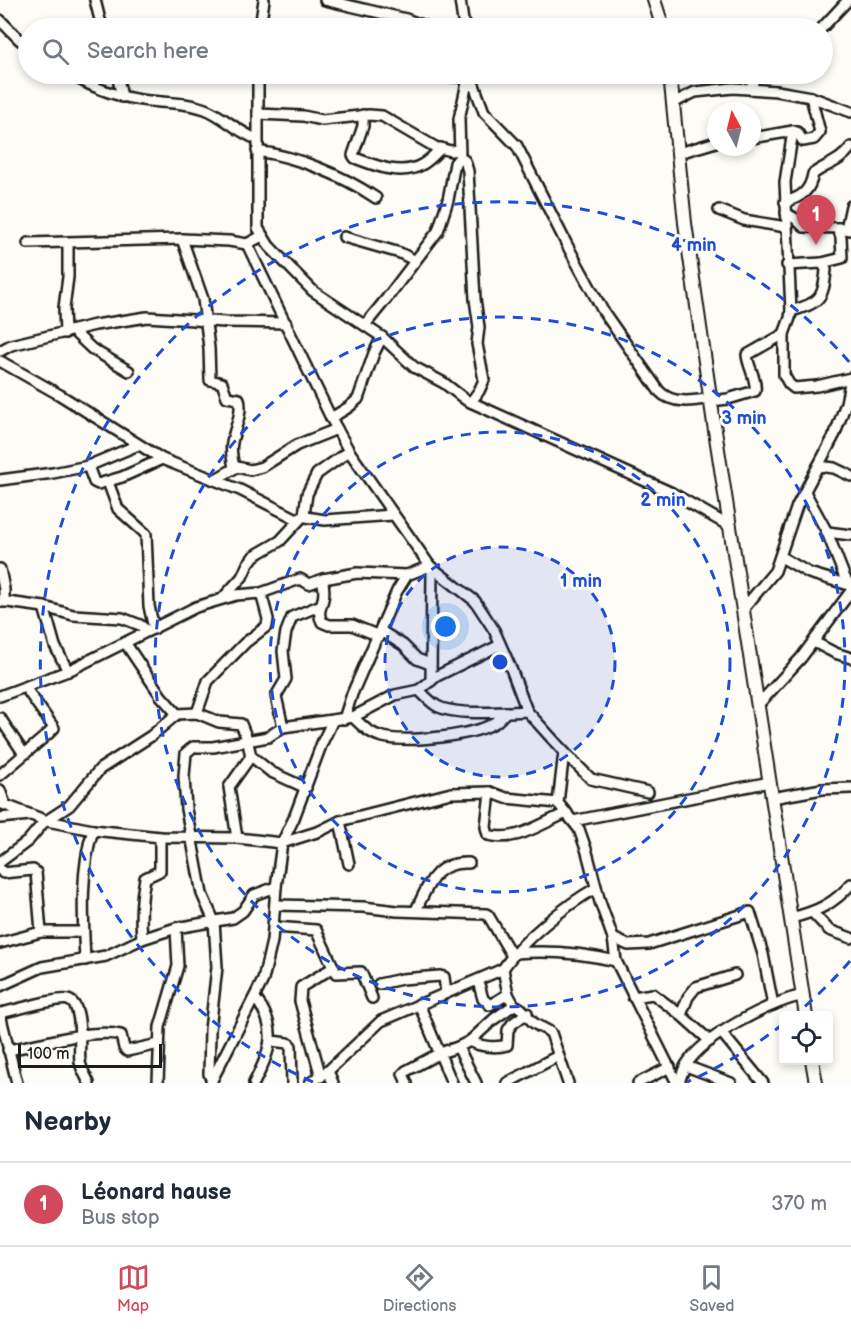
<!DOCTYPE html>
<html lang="en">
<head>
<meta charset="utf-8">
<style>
  :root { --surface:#fff; --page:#f2f2f3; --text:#1f2937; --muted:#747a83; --line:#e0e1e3; --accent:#d1495b }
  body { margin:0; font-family:"Balsamiq Sans",sans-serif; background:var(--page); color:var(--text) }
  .controls { position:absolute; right:18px; bottom:18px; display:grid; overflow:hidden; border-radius:6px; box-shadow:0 3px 9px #0003 }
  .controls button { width:54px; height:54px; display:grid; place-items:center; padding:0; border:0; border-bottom:2px solid var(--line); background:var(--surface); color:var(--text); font:30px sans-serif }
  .compass { position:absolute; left:707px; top:102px; width:54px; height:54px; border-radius:50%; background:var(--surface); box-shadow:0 3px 9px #0003; rotate:353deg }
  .scale { position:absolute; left:18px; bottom:15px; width:144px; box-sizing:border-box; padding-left:6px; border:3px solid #1c1c1c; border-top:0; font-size:16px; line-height:21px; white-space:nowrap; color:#1c1c1c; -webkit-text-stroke:4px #fdfcf7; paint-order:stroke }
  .you { position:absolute; left:446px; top:627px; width:21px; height:21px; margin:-15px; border:4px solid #fff; border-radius:50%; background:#1a73e8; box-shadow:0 0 0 9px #1a73e833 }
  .badge { display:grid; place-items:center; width:39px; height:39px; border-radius:50%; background:var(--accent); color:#fff; font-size:20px; font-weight:700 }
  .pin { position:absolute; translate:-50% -50px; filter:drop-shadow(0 2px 3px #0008) }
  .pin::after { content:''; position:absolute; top:32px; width:21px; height:18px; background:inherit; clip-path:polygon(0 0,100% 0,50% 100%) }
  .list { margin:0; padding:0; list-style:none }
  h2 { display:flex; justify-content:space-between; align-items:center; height:78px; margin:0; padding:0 24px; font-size:26px }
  h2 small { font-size:20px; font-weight:400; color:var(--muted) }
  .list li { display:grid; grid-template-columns:39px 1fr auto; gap:18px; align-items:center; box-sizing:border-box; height:84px; padding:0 24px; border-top:2px solid var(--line) }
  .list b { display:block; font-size:22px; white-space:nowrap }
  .list p { margin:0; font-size:20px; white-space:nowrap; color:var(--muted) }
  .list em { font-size:20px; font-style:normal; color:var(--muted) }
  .icon { flex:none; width:33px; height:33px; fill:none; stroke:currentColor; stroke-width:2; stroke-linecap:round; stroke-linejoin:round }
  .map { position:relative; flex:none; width:851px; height:1083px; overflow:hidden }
  .search { position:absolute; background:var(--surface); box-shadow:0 3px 9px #0003; left:18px; right:18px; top:18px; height:66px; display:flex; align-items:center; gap:15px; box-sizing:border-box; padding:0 21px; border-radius:33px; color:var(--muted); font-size:22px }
  .sheet { height:162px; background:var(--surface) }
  nav { display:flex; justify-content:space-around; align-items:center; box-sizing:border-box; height:84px; border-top:2px solid var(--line); background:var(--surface); font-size:16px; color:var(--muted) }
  nav a { display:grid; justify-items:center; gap:3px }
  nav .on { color:var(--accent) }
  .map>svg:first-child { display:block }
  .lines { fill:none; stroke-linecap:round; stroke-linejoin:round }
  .street-casing { stroke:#1c1c1c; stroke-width:14 }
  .secondary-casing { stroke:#1c1c1c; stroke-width:16 }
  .street { stroke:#fdfcf7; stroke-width:9 }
  .secondary { stroke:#fdfcf7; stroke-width:12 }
  .ring { fill:none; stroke:#1d4ed8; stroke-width:3; stroke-dasharray:10 8 }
  .centre { fill:#1d4ed8; stroke:#fdfcf7; stroke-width:3 }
  .ring-label { font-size:18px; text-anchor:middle; font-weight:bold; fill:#1d4ed8; stroke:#fdfcf7; stroke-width:6; stroke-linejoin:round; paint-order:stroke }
</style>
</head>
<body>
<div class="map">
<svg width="851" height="1083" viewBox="0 0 851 1083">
  <rect width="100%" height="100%" fill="#fdfcf7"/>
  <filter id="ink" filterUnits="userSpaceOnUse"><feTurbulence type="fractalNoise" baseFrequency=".0167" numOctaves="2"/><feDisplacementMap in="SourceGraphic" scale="12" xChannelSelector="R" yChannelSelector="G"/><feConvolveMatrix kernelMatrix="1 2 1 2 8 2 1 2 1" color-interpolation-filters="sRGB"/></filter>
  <g filter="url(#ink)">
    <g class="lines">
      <g class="street-casing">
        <g id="street">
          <path d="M 95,0 L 102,28"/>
          <path d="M 325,0 L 406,19 L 430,28"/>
          <path d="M 460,0 L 463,21 L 468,28"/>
          <path d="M 0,20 L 20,40 L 28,45"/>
          <path d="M 260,28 L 264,0"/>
          <path d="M 822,28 L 848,0"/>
          <path d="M 70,74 C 95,89 120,98 149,101 C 168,103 186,102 205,109 C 224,116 237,132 257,139"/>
          <path d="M 117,74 L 122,97"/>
          <path d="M 258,74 L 258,228 L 269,246 L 313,291 L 382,337 L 414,367 L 444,383 L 466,400 L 672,493 L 731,527"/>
          <path d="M 430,74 L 457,77 L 461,74"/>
          <path d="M 470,74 L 484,112 L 517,146 L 567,245 L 603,311 L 659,391 C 672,405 694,401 711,398"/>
          <path d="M 750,89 L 757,74"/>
          <path d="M 673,103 L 695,92 L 733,88 L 777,91 L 811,97 L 851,112"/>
          <path d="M 258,114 L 303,116 L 322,120 L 369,115 L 382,116 L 435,147 L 451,151 L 459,150"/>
          <path d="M 363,115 L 363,126 L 353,155 L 355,158 C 376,166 402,177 423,164 C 430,160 435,154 441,148"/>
          <path d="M 793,131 L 785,182 L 791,311 L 790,318 L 784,334 L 784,375 L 789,384 L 794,388 L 817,386 L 851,378"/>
          <path d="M 752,138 L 793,131 L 797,132 L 803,141 L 814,139 L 820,132 L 811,97"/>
          <path d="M 257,151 C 298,157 342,175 376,198"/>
          <path d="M 679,153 L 716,142"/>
          <path d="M 460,157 L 465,161 L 468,171 L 475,299 L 479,327 L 477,344 L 484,380 L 479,391 L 471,402"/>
          <path d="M 785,202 C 802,197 810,191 813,174 C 828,163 839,163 851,147"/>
          <path d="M 719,210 L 744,220 L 786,227"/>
          <path d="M 786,213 L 796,219 L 804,227 L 838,228 L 851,230"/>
          <path d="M 846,229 L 851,206"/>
          <path d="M 344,237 L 400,253 L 414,260"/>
          <path d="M 182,239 L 203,299 L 209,348 L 210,380 L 222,383 L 227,397 L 239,399 C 243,415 234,428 232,443 C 230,451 233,461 234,468"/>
          <path d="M 28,243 L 182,239 L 229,241 L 247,244 L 262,236"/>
          <path d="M 247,244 L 331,418 L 349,451 L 430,566 L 475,601 L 494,630 L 510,666 L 527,711 L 564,752 L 558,803 L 579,829 L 587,852 L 600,902 L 613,938 L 616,961 L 677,1083"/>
          <path d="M 822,263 L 842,258 L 841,237 L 838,228"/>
          <path d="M 787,265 L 822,263 L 826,269 C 824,299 819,303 791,311"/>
          <path d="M 365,325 L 387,298 L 438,231 L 448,200 L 455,163 L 460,157 L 459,119 L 469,74"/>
          <path d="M 73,331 L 92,349 L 129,371"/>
          <path d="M 65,333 L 64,308 L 68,277 L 68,243"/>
          <path d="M 0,351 L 11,345 L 95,325 L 147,317 L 225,322 L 286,323"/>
          <path d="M 0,361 L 60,395 L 162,459 L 240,490 L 299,520"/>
          <path d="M 711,401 L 728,399 L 755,391 C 757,379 748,367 747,355 L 784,334"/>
          <path d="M 331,418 L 349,407 L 358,399 L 374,353 L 382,337"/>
          <path d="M 88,466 L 94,482 L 98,484 L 122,477 L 162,459"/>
          <path d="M 818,466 L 834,468 L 851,476"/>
          <path d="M 0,480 L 53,473 L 88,466 L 138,445"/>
          <path d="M 214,480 L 237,467 L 250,470 L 262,467 L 297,445 L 337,429"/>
          <path d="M 108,482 L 118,509 L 146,534 L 149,606 L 154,629"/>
          <path d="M 805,492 L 827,532 L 845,578 L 851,587"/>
          <path d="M 304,515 L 306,517 L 325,520 L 393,515"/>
          <path d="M 827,532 L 851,535"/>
          <path d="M 781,557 L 809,573 L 849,585"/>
          <path d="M 0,569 L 4,589 L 4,602"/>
          <path d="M 323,579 C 323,585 325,593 323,599 C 321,608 317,613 322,622 L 329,625 L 352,625 L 379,636"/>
          <path d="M 223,598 L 242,577 L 248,564 L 254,556 L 280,541 L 304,515 L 307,494 L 317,474 L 349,451"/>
          <path d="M 0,601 L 44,607 L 73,615 L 122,618 L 140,625 L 148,631"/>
          <path d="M 44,607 L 55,646 L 68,671"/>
          <path d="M 744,608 L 775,571 L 797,506 L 835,434 L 846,403 L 851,378"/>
          <path d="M 381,631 L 403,645 L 417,659 L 430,664"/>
          <path d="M 814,642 L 835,653 L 851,658"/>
          <path d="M 126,644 L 161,696 L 177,714 L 197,713 L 219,722 L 241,724 L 247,739 L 251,756 L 271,772 L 306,788"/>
          <path d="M 431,681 L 432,569"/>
          <path d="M 419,690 C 424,695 430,702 437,706 C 455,716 505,712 527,711"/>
          <path d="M 0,696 L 68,671 L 196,607 L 236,595 L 261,593 L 300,579 L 309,584 L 323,579 L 357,573 L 407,575"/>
          <path d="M 758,705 L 801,658 L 851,591"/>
          <path d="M 197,713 L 208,681 L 245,643 L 267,626 L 268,619 L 261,593"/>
          <path d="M 353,717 C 362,726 370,734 383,737 C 408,743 475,736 496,722 C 500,719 503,715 506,712"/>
          <path d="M 0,718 L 24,754"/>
          <path d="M 344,719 L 352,694 L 397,591 L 407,575 L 430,566"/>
          <path d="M 283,727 L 276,696 L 286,679 L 283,651 L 286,632 L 292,617 L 319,606"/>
          <path d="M 564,752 L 591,779 L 648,792"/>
          <path d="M 0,775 L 48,734 L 54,728 L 25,687"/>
          <path d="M 0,790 L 5,804"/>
          <path d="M 490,792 L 486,827 L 488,835 C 517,843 541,823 567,813"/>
          <path d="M 772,798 L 822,789 L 851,788"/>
          <path d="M 0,803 L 47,821 L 93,830 L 160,837 L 237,838 L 282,843 L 320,831 L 340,821 L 451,793 L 490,792 L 506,798 L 558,803"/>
          <path d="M 0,818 L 30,815"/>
          <path d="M 340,821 L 349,864"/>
          <path d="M 573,821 L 770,782"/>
          <path d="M 237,838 L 229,787 L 251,756"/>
          <path d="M 0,862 L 28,841 L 43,823 L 69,806 L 100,769 L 151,736 L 177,714"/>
          <path d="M 0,869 L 3,873 L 33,870 L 36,872 L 41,932"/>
          <path d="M 276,905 L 363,907 L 397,911 L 486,914 L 488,915 L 512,956"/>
          <path d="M 416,910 C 429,884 435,861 469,863"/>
          <path d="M 812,912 L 829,930 L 851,938"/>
          <path d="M 791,918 C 816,912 834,904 851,884"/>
          <path d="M 274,927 L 316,930 L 336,973 L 361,972 L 372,998"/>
          <path d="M 613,938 L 628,945 L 649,944 L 750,912 L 763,954 L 773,1005"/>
          <path d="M 142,939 C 140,918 141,899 145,878 L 160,871 L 160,837"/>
          <path d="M 0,943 L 41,932 L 83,932"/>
          <path d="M 515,953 C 549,950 582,953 616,961"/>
          <path d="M 85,960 C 83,918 80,870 93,830"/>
          <path d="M 503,969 L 508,994 L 514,1005 C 526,1008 527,1020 537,1025 C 542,1028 546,1029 551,1033 L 568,1083"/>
          <path d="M 478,981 L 483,999 L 490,1005 L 508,994"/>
          <path d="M 379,984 L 402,979 L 440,976 L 444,977 L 446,993"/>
          <path d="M 0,986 L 42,967 L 106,956 L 142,939 L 176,928 L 233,918 L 243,911 L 254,895 L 276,887"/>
          <path d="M 633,997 L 653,994 L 681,1015 L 710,1041"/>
          <path d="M 419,1004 L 452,1083"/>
          <path d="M 0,1013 C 13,1011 58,997 68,1000 C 85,1005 78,1050 80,1062 C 81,1069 86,1076 89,1083"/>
          <path d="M 0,1014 L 17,1083"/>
          <path d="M 681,1015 L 688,997 L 696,987 L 735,975"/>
          <path d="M 721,1032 L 763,1083"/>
          <path d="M 271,1041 L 288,1043 L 291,1046 L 292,1083"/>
          <path d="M 470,1041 C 480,1047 497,1048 507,1045 L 508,1030 L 512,1024 L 527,1013"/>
          <path d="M 8,1050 C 38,1045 92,1028 121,1035 L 124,1048 L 127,1051 L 159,1044"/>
          <path d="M 686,1066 L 731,1083"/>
          <path d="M 328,1071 L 333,1083"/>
          <path d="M 321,1077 L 300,1001 L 301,987 L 334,967"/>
          <path d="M 212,1081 L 209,1074 L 210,1030 L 217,967 L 214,921 L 202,894 L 186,809 L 184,776 L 186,753 L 193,747 L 213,747 L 268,737 L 283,727 L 353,717 L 395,695 L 419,690 L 437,676 L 500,645"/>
          <path d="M 211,1082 L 263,980 L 272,941 L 276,887 L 282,843 L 294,818 L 322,743 L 333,720"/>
          <path d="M 158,1083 L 160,1027 L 178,966 L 176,928"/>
          <path d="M 254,1083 C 270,1051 280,1029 255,998"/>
          <path d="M 310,1083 L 328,1071 L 381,1021 L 503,969 C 522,940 566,905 596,888"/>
          <path d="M 407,1083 L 403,1074 L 406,1071 L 440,1053 L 458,1047"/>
          <path d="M 476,1083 L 458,1047 L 470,1041 L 494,1019 L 514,1005"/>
          <path d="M 507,1083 L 558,1056"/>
          <path d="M 638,1083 L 670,1067"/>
          <path d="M 679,1083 C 681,1077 683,1070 686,1065 C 705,1035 769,1003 803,995"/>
        </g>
      </g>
      <g class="secondary-casing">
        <g id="secondary">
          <path d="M 654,0 L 663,28"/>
          <path d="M 670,74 L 685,223 L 714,424 L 806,1016"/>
          <path d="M 812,1060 L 816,1083"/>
        </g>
      </g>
      <use href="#street" class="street"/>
      <use href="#secondary" class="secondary"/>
    </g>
  </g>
  <circle cx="500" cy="662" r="115" fill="#1d4ed8" fill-opacity=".12"/>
  <g class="ring">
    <circle cx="500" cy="662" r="115"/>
    <circle cx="500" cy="662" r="230"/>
    <circle cx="500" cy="662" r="345"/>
    <path d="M850 961A460 460 0 0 1 796 1014M783 1024A460 460 0 0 1 687 1082M313 1082A460 460 0 1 1 850 363"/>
  </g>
  <circle cx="500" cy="662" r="9" class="centre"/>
  <g class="ring-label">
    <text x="694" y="251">4 min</text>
    <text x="744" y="424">3 min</text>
    <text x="663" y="506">2 min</text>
    <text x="581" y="587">1 min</text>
  </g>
</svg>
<div class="controls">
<button><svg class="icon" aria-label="locate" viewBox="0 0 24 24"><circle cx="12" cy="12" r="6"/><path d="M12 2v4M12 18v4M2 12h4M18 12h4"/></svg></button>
</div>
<svg class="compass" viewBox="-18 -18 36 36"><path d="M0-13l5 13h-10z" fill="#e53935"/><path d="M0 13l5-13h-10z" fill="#747a83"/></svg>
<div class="scale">100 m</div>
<div class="you"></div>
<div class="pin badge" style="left:816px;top:245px">1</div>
<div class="search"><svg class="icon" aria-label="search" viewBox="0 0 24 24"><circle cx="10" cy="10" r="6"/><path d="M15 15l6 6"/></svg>Search here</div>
</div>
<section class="sheet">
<h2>Nearby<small></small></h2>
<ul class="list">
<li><span class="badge">1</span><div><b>Léonard hause</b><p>Bus stop</p></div><em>370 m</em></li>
</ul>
</section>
<nav>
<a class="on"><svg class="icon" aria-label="map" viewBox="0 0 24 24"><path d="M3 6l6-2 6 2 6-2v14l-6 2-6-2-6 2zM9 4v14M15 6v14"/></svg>Map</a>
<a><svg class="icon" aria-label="directions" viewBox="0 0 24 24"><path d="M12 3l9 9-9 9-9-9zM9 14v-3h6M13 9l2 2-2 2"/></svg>Directions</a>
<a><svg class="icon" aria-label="saved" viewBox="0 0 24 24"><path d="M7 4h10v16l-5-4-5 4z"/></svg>Saved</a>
</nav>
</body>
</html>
